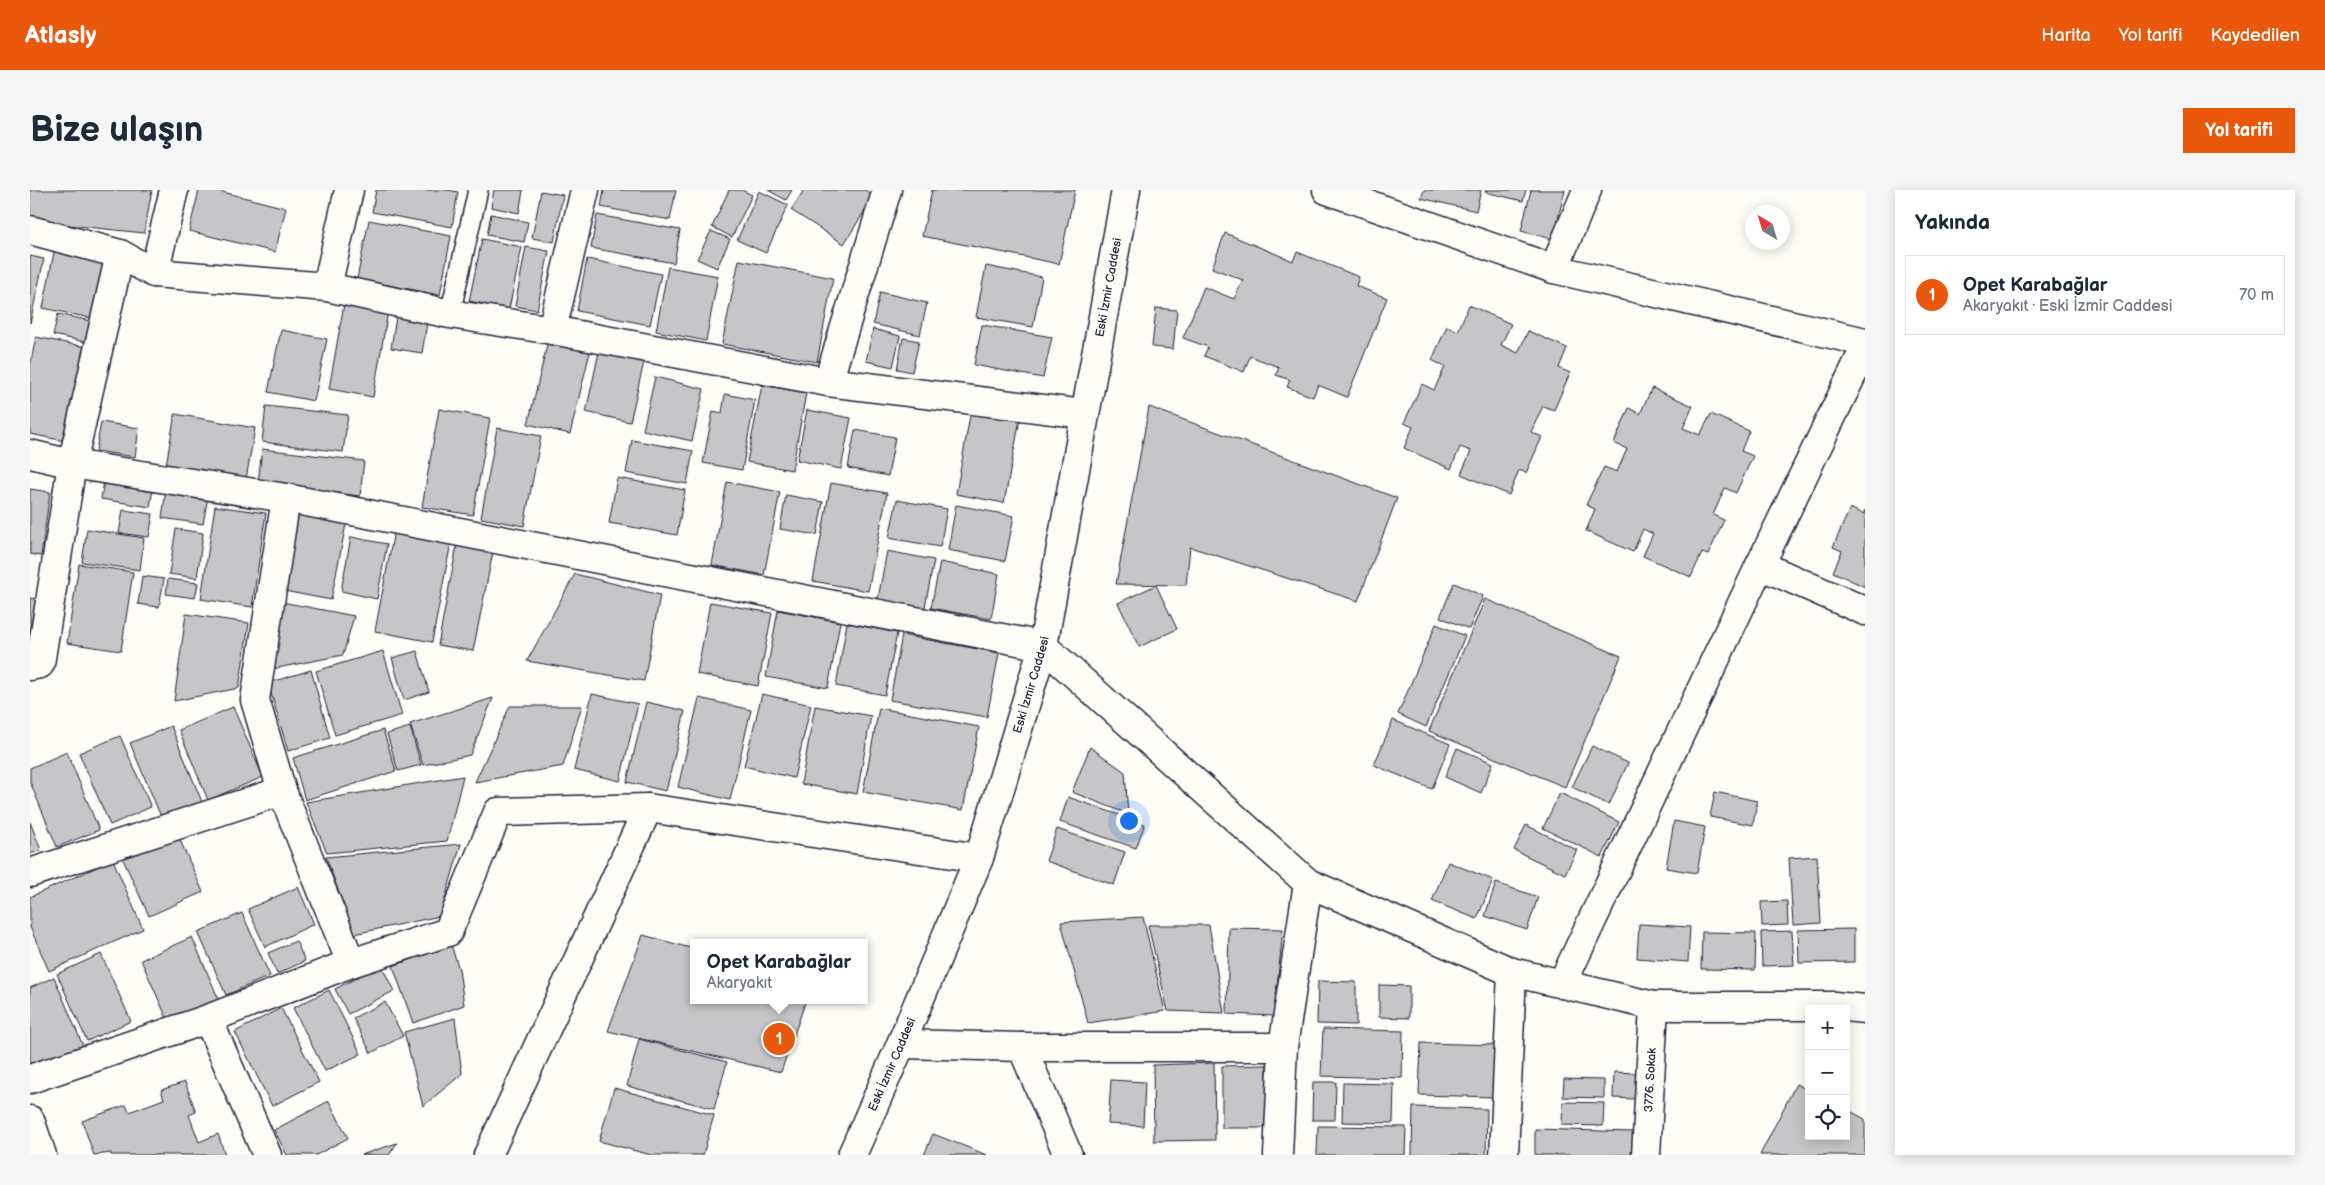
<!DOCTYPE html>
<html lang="tr">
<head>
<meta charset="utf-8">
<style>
  :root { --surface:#fff; --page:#f6f6f7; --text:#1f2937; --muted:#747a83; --line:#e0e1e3; --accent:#ea580c }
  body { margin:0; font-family:"Balsamiq Sans",sans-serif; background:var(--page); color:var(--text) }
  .controls { position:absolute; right:15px; bottom:15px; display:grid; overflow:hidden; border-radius:0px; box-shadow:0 2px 12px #0003 }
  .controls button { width:45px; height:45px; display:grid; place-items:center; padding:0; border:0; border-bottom:1px solid var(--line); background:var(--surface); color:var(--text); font:25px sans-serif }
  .compass { position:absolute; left:1715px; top:15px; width:45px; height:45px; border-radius:50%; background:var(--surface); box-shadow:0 2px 12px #0003; rotate:322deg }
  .you { position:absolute; left:1098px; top:630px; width:18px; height:18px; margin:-12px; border:4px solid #fff; border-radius:50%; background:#1a73e8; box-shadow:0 0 0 8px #1a73e833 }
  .badge { display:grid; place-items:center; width:32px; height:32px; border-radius:50%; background:var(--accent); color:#fff; font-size:16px; font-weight:700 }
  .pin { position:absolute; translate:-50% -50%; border:2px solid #fff; box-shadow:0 1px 5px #0006 }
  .popup { position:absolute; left:660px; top:749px; width:178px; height:65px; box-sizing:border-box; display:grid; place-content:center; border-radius:0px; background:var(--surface); filter:drop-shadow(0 1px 4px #0005); font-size:16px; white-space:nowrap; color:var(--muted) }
  .popup b { font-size:19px; color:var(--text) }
  .popup::after { content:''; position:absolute; left:50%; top:100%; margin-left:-10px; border:10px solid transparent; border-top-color:var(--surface) }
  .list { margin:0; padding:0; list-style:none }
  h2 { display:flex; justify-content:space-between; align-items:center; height:65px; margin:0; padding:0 20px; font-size:21px }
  h2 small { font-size:16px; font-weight:400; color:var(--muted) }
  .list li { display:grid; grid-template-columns:32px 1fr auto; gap:15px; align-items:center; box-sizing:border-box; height:80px; margin:0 10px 10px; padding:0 10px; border:1px solid var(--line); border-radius:0px }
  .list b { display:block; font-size:19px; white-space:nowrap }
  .list p { margin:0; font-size:16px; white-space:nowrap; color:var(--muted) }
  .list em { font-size:16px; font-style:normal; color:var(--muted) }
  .icon { flex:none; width:28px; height:28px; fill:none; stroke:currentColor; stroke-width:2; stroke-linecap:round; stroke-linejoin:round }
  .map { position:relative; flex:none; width:1835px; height:965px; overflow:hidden; border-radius:0px }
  header { display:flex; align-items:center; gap:30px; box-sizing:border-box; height:70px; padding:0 25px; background:var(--accent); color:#fff }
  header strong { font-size:24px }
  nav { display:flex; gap:28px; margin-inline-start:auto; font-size:18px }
  .intro { display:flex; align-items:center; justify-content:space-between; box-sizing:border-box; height:120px; padding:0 30px }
  h1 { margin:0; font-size:35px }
  .button { padding:12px 22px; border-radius:0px; background:var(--accent); color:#fff; font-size:18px; font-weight:700 }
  main { display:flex; gap:30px; padding:0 30px }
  aside { flex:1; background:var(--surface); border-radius:0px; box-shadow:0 2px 12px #0003 }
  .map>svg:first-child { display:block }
  .building { fill:#c6c6c8; stroke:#22223b }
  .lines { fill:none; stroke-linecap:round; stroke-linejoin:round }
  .service-casing { stroke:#22223b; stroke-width:22 }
  .minor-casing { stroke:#22223b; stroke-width:31 }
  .tertiary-casing { stroke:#22223b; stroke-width:31 }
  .primary-casing { stroke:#22223b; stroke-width:31 }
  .service { stroke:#fdfcf7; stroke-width:19 }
  .minor { stroke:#fdfcf7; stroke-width:28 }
  .tertiary { stroke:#fdfcf7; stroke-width:28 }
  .primary { stroke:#fdfcf7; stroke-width:28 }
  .labels { text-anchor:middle; stroke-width:4; stroke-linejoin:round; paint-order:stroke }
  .street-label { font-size:12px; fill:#22223b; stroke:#fdfcf7 }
</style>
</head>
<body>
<header>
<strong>Atlasly</strong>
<nav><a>Harita</a><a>Yol tarifi</a><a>Kaydedilen</a></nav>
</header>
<div class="intro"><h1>Bize ulaşın</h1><a class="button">Yol tarifi</a></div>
<main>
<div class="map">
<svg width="1835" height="965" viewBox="0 0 1835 965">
  <rect width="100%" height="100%" fill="#fdfcf7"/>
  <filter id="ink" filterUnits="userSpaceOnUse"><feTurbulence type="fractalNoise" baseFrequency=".02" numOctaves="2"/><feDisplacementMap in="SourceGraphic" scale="10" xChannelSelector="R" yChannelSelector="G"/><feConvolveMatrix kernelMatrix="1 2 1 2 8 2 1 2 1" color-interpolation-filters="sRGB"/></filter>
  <g filter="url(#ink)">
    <g class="building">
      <path d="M 0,0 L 122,0 L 114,43 L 0,31 Z"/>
      <path d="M 169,0 L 185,0 L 256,18 L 245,62 L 159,41 Z"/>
      <path d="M 346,0 L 418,0 L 428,2 L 422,37 L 342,22 Z"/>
      <path d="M 464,0 L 493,0 L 489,23 L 461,17 Z"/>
      <path d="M 574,0 L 646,0 L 640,30 L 571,17 Z"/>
      <path d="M 699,0 L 712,0 L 722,5 L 702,47 L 682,37 Z"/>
      <path d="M 738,0 L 762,0 L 756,10 Z"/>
      <path d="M 774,0 L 835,0 L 844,6 L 814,54 L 761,20 Z"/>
      <path d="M 902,0 L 1045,0 L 1029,74 L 892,46 Z"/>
      <path d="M 1394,0 L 1451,0 L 1446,21 L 1391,8 Z"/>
      <path d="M 1456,0 L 1496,0 L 1493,11 L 1455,2 Z"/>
      <path d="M 1501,0 L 1535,0 L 1523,49 L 1491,41 Z"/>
      <path d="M 511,1 L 533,5 L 524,52 L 502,48 Z"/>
      <path d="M 729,1 L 758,15 L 736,63 L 707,50 Z"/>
      <path d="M 461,24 L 498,32 L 494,52 L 457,45 Z"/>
      <path d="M 567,25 L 650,40 L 644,73 L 561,58 Z"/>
      <path d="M 339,30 L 421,46 L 410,105 L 327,89 Z"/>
      <path d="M 681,41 L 700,49 L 687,78 L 667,69 Z"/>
      <path d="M 1195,43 L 1263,71 L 1267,62 L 1329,87 L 1326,96 L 1357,108 L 1317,207 L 1288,195 L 1283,207 L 1257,197 L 1260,190 L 1246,185 L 1249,177 L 1220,166 L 1214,182 L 1174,166 L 1178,157 L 1153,148 L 1174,97 L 1204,109 L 1213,90 L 1182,78 Z"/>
      <path d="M 452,49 L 492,57 L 479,119 L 439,111 Z"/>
      <path d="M 26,52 L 79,63 L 65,129 L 13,118 Z"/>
      <path d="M 496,57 L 519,61 L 507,120 L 485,116 Z"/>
      <path d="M 0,66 L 14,69 L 0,133 Z"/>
      <path d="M 557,69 L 631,84 L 620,135 L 547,121 Z"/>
      <path d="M 709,70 L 803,88 L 787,172 L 692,154 Z"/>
      <path d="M 956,76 L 1012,87 L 1003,137 L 946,127 Z"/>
      <path d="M 638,77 L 688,86 L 676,151 L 626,141 Z"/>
      <path d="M 850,102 L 897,113 L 890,145 L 843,134 Z"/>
      <path d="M 314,114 L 358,121 L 343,207 L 299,199 Z"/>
      <path d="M 1439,115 L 1481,134 L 1471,155 L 1488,163 L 1498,141 L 1537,158 L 1529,178 L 1540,183 L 1524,220 L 1513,216 L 1501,242 L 1512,247 L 1496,283 L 1489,280 L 1479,305 L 1431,284 L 1441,261 L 1430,257 L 1421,279 L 1374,258 L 1383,237 L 1374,233 L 1392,194 L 1404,200 L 1415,177 L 1402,170 L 1417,136 L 1428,141 Z"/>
      <path d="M 1126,118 L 1147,120 L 1143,159 L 1122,157 Z"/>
      <path d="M 367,121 L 398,127 L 392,163 L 361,158 Z"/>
      <path d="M 28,124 L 61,131 L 56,152 L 23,145 Z"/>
      <path d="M 952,135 L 1022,147 L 1013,188 L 944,175 Z"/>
      <path d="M 843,139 L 870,146 L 863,177 L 836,171 Z"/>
      <path d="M 251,140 L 297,149 L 284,211 L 238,202 Z"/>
      <path d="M 6,147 L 56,157 L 35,251 L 0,244 L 0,176 Z"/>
      <path d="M 873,148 L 889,151 L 882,182 L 867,179 Z"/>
      <path d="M 518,151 L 560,162 L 540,244 L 498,234 Z"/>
      <path d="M 569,162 L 614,172 L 600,232 L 556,222 Z"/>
      <path d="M 625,187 L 674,199 L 662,251 L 613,240 Z"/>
      <path d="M 732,195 L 776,203 L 762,280 L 717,272 Z"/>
      <path d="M 1622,198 L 1663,216 L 1653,238 L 1670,245 L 1681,224 L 1719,241 L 1711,261 L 1723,266 L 1706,303 L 1695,298 L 1683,325 L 1694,330 L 1678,365 L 1672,363 L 1661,387 L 1613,366 L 1623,344 L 1613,339 L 1603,362 L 1556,341 L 1565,319 L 1556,315 L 1574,277 L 1587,282 L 1597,259 L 1584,253 L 1599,218 L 1610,224 Z"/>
      <path d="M 695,204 L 725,210 L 712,280 L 673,273 L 683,221 L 692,223 Z"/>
      <path d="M 236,216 L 318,225 L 313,262 L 232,252 Z"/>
      <path d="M 1119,217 L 1367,308 L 1328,411 L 1160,357 L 1156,395 L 1086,394 Z"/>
      <path d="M 409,219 L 460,228 L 443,325 L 392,317 Z"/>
      <path d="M 777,220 L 821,228 L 811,279 L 767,270 Z"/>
      <path d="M 941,220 L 990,229 L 974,313 L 926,304 Z"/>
      <path d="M 145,224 L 225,238 L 216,289 L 136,275 Z"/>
      <path d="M 71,232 L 109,238 L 105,267 L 66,261 Z"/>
      <path d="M 467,238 L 511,246 L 494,336 L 451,328 Z"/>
      <path d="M 825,240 L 865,247 L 858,286 L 818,278 Z"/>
      <path d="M 602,250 L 663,261 L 657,294 L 596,283 Z"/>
      <path d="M 232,259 L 334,271 L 330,306 L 228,293 Z"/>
      <path d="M 75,285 L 124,292 L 120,317 L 71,309 Z"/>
      <path d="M 587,288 L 655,300 L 647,345 L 579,333 Z"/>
      <path d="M 697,292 L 750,302 L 734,385 L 682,375 Z"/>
      <path d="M 801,293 L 857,303 L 838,401 L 783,391 Z"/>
      <path d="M 137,294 L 179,301 L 173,334 L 132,328 Z"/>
      <path d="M 0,299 L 20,302 L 11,366 L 0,364 Z"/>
      <path d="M 756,305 L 793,312 L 787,345 L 750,339 Z"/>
      <path d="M 867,310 L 917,319 L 910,357 L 859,348 Z"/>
      <path d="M 926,315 L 984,326 L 975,371 L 918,360 Z"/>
      <path d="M 185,316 L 236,323 L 222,417 L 171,409 Z"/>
      <path d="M 1820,318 L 1833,324 L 1835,320 L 1835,397 L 1803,382 L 1812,361 L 1803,357 Z"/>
      <path d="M 93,320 L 123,324 L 119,347 L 89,343 Z"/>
      <path d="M 264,324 L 316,334 L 301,410 L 249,400 Z"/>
      <path d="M 365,336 L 422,347 L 402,452 L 345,441 Z"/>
      <path d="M 57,339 L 114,348 L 110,380 L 52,372 Z"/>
      <path d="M 146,339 L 173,343 L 167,388 L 139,384 Z"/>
      <path d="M 321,347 L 357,354 L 347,409 L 311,401 Z"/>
      <path d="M 428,350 L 464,357 L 443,461 L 408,455 Z"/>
      <path d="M 857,361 L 904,370 L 894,422 L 847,414 Z"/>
      <path d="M 910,372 L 969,384 L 961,429 L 901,418 Z"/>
      <path d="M 49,374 L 103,382 L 91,461 L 37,453 Z"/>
      <path d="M 545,384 L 630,405 L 614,491 L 497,471 Z"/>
      <path d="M 112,386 L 134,389 L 129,417 L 108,414 Z"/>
      <path d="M 138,389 L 168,393 L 165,408 L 136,404 Z"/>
      <path d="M 1424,393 L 1453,406 L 1439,439 L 1410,427 Z"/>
      <path d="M 1126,395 L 1147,439 L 1109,457 L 1088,413 Z"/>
      <path d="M 0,408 L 11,409 L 0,467 Z"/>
      <path d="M 1455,409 L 1591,466 L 1535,597 L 1399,541 Z"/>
      <path d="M 252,412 L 324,426 L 313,465 L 242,479 Z"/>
      <path d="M 680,412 L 742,423 L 728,496 L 667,484 Z"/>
      <path d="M 748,420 L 810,432 L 798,498 L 736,487 Z"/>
      <path d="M 156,424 L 219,433 L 209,498 L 144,511 Z"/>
      <path d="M 817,433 L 867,443 L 855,505 L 806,496 Z"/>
      <path d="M 1406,434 L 1435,446 L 1396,537 L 1368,524 Z"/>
      <path d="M 872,445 L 969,463 L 957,527 L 860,510 Z"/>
      <path d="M 353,461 L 372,525 L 305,545 L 286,481 Z"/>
      <path d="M 387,461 L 399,502 L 374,510 L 362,468 Z"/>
      <path d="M 281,480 L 300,548 L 258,561 L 238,493 Z"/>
      <path d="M 562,504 L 608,514 L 590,591 L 544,580 Z"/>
      <path d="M 732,504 L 781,515 L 764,588 L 714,576 Z"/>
      <path d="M 463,508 L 440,565 L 393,575 L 380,534 Z"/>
      <path d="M 669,508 L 721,520 L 700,610 L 648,597 Z"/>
      <path d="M 616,512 L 655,521 L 636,601 L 597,592 Z"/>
      <path d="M 480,516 L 552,516 L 533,576 L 445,592 Z"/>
      <path d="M 785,516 L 841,526 L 827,604 L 771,594 Z"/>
      <path d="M 203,517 L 233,587 L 178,610 L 149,540 Z"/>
      <path d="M 849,518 L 949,537 L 933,620 L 833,602 Z"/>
      <path d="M 1363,530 L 1420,554 L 1402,599 L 1344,575 Z"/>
      <path d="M 141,536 L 172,612 L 132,629 L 100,553 Z"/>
      <path d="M 380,537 L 391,575 L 368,581 L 357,544 Z"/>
      <path d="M 353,540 L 366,581 L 275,610 L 263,568 Z"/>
      <path d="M 90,546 L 121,617 L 80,635 L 49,563 Z"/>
      <path d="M 1562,556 L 1598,573 L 1579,615 L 1542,597 Z"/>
      <path d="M 1060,557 L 1095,582 L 1098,624 L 1042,602 Z"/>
      <path d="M 1427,558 L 1463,573 L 1451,603 L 1415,587 Z"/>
      <path d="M 37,562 L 69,640 L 27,657 L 0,592 L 0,578 Z"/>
      <path d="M 433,586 L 417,651 L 297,663 L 276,612 Z"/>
      <path d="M 1685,602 L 1727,611 L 1723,635 L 1680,627 Z"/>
      <path d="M 1530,603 L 1589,632 L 1572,667 L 1513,638 Z"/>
      <path d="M 1038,607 L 1115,634 L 1106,658 L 1030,632 Z"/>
      <path d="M 1644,631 L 1675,637 L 1667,683 L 1636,678 Z"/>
      <path d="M 0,632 L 11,660 L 0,664 Z"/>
      <path d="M 1496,635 L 1547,660 L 1535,684 L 1484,660 Z"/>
      <path d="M 1027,639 L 1095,662 L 1084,695 L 1016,671 Z"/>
      <path d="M 146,641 L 173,702 L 119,726 L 91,665 Z"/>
      <path d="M 431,654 L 410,726 L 324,744 L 296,667 Z"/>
      <path d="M 1787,666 L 1791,733 L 1763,735 L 1759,668 Z"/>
      <path d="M 83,670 L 113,739 L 19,781 L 0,737 L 0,707 Z"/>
      <path d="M 1418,672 L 1463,690 L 1447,729 L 1402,711 Z"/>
      <path d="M 1466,693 L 1508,707 L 1497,740 L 1455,726 Z"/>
      <path d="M 268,697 L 284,734 L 235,757 L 218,719 Z"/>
      <path d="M 1757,711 L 1758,735 L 1732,736 L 1731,712 Z"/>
      <path d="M 212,723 L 240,786 L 196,805 L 168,742 Z"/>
      <path d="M 1113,727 L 1135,821 L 1058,833 L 1031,732 Z"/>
      <path d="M 1609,734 L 1660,737 L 1658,772 L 1607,768 Z"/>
      <path d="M 1118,735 L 1179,735 L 1194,823 L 1138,821 Z"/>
      <path d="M 1199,738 L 1253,739 L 1244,826 L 1197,824 Z"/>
      <path d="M 1824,739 L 1824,772 L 1769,773 L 1768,740 Z"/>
      <path d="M 1762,741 L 1764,775 L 1732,776 L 1731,742 Z"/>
      <path d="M 1672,742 L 1726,743 L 1725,780 L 1671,779 Z"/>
      <path d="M 613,745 L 664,759 L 664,810 L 776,810 L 751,882 L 578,841 Z"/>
      <path d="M 162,747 L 189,810 L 139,833 L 111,770 Z"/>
      <path d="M 266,751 L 275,771 L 247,784 L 238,763 Z"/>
      <path d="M 421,755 L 429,779 L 434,815 L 383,833 L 363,776 Z"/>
      <path d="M 71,764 L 101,831 L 57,851 L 27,784 Z"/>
      <path d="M 351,775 L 364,801 L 318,824 L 305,799 Z"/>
      <path d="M 24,787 L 53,856 L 0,877 L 0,798 Z"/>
      <path d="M 1288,791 L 1326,792 L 1326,835 L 1287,834 Z"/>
      <path d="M 1349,795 L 1379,796 L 1379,828 L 1349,827 Z"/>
      <path d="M 299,800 L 331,864 L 295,881 L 263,818 Z"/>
      <path d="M 355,812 L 373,846 L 341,863 L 323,828 Z"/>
      <path d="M 251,818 L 289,892 L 242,916 L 205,842 Z"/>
      <path d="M 425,828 L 432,884 L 393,916 L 374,842 Z"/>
      <path d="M 1293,839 L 1373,841 L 1372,888 L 1291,886 Z"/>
      <path d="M 609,849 L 697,872 L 684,919 L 597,896 Z"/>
      <path d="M 1391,853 L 1468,855 L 1467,907 L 1389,905 Z"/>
      <path d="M 1184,873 L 1185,950 L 1124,951 L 1123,875 Z"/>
      <path d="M 1237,875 L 1237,938 L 1192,938 L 1192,876 Z"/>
      <path d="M 1584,882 L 1606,883 L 1605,909 L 1583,908 Z"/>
      <path d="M 1534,889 L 1574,890 L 1574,908 L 1533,907 Z"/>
      <path d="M 1081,890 L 1115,892 L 1113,936 L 1078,934 Z"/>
      <path d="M 155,892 L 166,922 L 159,925 L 169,952 L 188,944 L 195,965 L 81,965 L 81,963 L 64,965 L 52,931 L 96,915 L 99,922 L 134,909 L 131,900 Z"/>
      <path d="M 1283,892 L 1306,892 L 1305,930 L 1282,930 Z"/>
      <path d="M 1313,893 L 1364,894 L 1363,933 L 1312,932 Z"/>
      <path d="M 1766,894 L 1779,901 L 1779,946 L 1816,946 L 1816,919 L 1835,929 L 1835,965 L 1730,965 Z"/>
      <path d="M 584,898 L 684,925 L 673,965 L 621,965 L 569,951 Z"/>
      <path d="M 299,911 L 318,948 L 286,965 L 257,965 L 244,940 Z"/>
      <path d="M 1533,912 L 1574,913 L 1573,936 L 1532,935 Z"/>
      <path d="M 1383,917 L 1457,919 L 1456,965 L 1382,965 Z"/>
      <path d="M 1288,936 L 1376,937 L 1375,965 L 1287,965 Z"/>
      <path d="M 1505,939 L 1603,942 L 1603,965 L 1505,965 Z"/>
      <path d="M 903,944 L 957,965 L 894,965 Z"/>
      <path d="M 367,953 L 359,965 L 331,965 Z"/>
    </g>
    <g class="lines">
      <g class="service-casing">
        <path id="service" d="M 420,124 L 448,0"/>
      </g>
      <g class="minor-casing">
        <g id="minor">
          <path d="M 1297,0 L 1524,79 L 1835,152"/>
          <path d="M 0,40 L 90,64 L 124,83 L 297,97 L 420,124 L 522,140 L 798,192 L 1054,224"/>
          <path d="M 1524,79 L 1557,0"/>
          <path d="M 124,83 L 144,0"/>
          <path d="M 297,97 L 319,0"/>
          <path d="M 522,140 L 555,0"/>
          <path d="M 798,192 L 857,0"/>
          <path d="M 0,264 L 42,274 L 256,308 L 1013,456"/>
          <path d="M 256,308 L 225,510 L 252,601 L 321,773"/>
          <path d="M 1730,375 L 1835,421"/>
          <path d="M 0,476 L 10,474 L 42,274 L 90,64"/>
          <path d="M 0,683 L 252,601"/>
          <path d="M 1532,794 L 1730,375 L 1835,158"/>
          <path d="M 178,829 L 237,965"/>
          <path d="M 871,854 L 992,857 L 1038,965"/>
          <path d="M 992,857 L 1253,857 L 1248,965"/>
          <path d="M 1253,857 L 1278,693"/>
          <path d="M 0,889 L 178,829 L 321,773 L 418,742 L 468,622 L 618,618 L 949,668"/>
          <path d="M 0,930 L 12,965"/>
          <path d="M 458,965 L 618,618"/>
          <path d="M 1474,965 L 1482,782"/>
          <path id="s1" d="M 1616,965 L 1624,816"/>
        </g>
      </g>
      <g class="tertiary-casing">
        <path id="tertiary" d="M 1013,456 L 1278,693 L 1482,782 L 1624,816 L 1804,816 L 1835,819"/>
      </g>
      <g class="primary-casing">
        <g id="primary">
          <path id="s2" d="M 822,965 L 871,854 L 949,668 L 1013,456 L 1096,0"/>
        </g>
      </g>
      <use href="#service" class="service"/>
      <use href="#minor" class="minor"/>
      <use href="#tertiary" class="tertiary"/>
      <use href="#primary" class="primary"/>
    </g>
  </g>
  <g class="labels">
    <g class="street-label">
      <text dy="4" stroke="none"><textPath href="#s2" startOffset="909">Eski İzmir Caddesi</textPath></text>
      <text dy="4" stroke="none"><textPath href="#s2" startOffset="504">Eski İzmir Caddesi</textPath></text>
      <text dy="4" stroke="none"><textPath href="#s2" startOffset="99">Eski İzmir Caddesi</textPath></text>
      <text dy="4" stroke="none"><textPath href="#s1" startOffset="75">3776. Sokak</textPath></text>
    </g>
  </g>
</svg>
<div class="controls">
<button>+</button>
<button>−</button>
<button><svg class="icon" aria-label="locate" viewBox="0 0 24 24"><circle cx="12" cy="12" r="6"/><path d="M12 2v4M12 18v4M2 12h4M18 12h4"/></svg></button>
</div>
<svg class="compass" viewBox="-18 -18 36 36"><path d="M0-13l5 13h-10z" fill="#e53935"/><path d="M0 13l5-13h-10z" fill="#747a83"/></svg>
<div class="you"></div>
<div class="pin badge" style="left:749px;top:849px">1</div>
<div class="popup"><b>Opet Karabağlar</b>Akaryakıt</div>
</div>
<aside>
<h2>Yakında<small></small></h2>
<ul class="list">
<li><span class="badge">1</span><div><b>Opet Karabağlar</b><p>Akaryakıt · Eski İzmir Caddesi</p></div><em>70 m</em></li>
</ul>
</aside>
</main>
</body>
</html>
